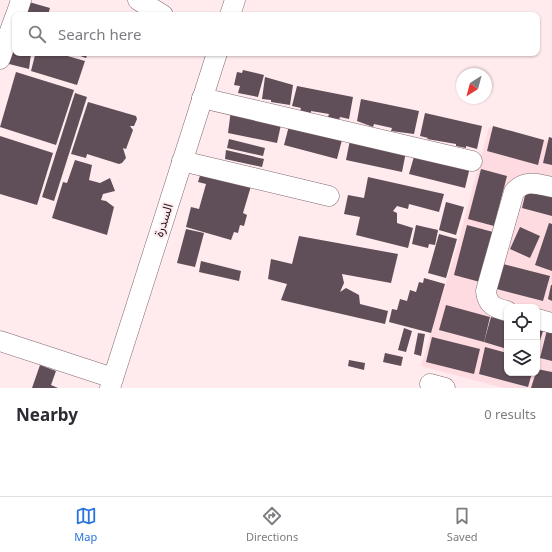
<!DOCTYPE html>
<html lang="en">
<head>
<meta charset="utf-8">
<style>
  :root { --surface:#fff; --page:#f7f7f7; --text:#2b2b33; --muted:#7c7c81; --line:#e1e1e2; --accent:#2973df }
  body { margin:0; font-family:"Noto Sans","Noto Sans Arabic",sans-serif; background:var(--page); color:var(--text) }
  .controls { position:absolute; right:12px; bottom:12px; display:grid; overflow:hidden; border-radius:8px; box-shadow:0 1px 3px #0004 }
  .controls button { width:36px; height:36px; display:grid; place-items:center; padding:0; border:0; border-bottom:1px solid var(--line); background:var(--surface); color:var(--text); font:20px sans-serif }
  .compass { position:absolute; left:456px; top:68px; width:36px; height:36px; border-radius:50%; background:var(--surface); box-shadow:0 1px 3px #0004; rotate:216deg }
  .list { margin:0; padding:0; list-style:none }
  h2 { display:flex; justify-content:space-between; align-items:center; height:52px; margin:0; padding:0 16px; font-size:17px }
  h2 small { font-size:13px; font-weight:400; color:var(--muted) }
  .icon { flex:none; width:22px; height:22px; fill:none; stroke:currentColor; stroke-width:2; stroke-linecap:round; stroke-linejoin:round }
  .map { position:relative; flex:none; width:552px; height:388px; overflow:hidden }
  .search { position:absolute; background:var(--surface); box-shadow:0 1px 3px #0004; left:12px; right:12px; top:12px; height:44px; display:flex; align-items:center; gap:10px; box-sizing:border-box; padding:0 14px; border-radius:8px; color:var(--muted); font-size:15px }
  .sheet { height:108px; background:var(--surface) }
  nav { display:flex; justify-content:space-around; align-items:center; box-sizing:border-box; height:56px; border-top:1px solid var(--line); background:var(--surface); font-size:11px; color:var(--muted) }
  nav a { display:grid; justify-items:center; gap:2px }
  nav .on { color:var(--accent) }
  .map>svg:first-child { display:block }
  .built { fill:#fddbe1; fill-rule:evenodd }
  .building { fill:#604e58 }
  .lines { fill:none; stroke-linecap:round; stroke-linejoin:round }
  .minor-casing { stroke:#7f696e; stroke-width:21 }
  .minor { stroke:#fff; stroke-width:20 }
  .labels { text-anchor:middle; stroke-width:4; stroke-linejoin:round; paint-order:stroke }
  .street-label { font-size:13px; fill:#1f1618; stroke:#ffeaee }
</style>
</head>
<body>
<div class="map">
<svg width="552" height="388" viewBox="0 0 552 388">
  <rect width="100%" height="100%" fill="#ffeaee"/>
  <path class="built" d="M 489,127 L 552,142 L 552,388 L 504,388 L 421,366 L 457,247 ZM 507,307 L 537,307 L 537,373 L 507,373 Z"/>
  <g class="building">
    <path d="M 29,2 L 50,8 L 48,15 L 25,15 Z"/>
    <path d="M 15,46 L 15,53 L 31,54 L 29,69 L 9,64 Z"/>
    <path d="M 39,53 L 57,53 L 85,61 L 77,85 L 31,71 L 35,55 L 38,56 Z"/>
    <path d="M 72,53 L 88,53 L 86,58 Z"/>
    <path d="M 243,70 L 264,75 L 258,97 L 238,93 L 240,86 L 234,85 L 237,72 L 242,73 Z"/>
    <path d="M 16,72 L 74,90 L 56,145 L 0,127 Z"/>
    <path d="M 265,77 L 293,85 L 290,105 L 271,102 L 271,100 L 262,99 Z"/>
    <path d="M 297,86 L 353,97 L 349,119 L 340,117 L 339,120 L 328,117 L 329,114 L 311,111 L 311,113 L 300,111 L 301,108 L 292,106 Z"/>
    <path d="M 75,93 L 87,97 L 54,201 L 42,197 Z"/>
    <path d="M 361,99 L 419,111 L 414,134 L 391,131 L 392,128 L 374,124 L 373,127 L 357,121 Z"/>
    <path d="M 88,102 L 136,116 L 137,119 L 134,126 L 130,126 L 133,130 L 126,149 L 123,148 L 126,158 L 122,163 L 119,164 L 87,154 L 86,158 L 71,154 Z"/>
    <path d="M 231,110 L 282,120 L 277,143 L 228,133 Z"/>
    <path d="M 425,113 L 482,126 L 477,149 L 466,146 L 466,148 L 456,146 L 456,144 L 427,139 L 428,138 L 420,136 Z"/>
    <path d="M 290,122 L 343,136 L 337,159 L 284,145 Z"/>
    <path d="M 493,126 L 544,140 L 538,165 L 487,151 Z"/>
    <path d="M 0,136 L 53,153 L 37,205 L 0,194 Z"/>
    <path d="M 549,137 L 552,138 L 552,165 L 543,163 Z"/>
    <path d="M 229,139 L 265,148 L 263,156 L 227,148 Z"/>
    <path d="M 350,140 L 406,152 L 402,172 L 346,160 Z"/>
    <path d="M 226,150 L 264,159 L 262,167 L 225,159 Z"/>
    <path d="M 415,153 L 470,167 L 465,188 L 409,174 Z"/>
    <path d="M 75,160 L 92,165 L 89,180 L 100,183 L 110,178 L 115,191 L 103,194 L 101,200 L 106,201 L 114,207 L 107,235 L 52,218 L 63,182 L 67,183 Z"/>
    <path d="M 481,169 L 507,176 L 494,226 L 468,219 Z"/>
    <path d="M 201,172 L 251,186 L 243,213 L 247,215 L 244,226 L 240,225 L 238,233 L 234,232 L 231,240 L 186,227 L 191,207 L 199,209 L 206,184 L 198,182 Z"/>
    <path d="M 368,177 L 444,194 L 439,212 L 409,204 L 408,209 L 397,206 L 393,211 L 397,213 L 397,223 L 413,228 L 408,248 L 356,235 L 360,217 L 344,214 L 348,195 L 364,198 Z"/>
    <path d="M 528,183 L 552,189 L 552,216 L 522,208 Z"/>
    <path d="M 446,202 L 464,207 L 456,235 L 439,230 Z"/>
    <path d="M 549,223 L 552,224 L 552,271 L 535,265 Z"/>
    <path d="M 416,225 L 438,230 L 435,245 L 429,244 L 428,248 L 412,244 Z"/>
    <path d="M 467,225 L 493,232 L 480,282 L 454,275 Z"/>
    <path d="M 520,227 L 540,236 L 530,258 L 510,249 Z"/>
    <path d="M 186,229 L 204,233 L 195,267 L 177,263 Z"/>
    <path d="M 439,234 L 457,239 L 446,278 L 428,273 Z"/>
    <path d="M 299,236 L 398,254 L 391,283 L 342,274 L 344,283 L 340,292 L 346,288 L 359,295 L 360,304 L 388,311 L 385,324 L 281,300 L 287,284 L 268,279 L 271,259 L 292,264 Z"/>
    <path d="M 201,261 L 241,271 L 239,281 L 199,272 Z"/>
    <path d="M 499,263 L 550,276 L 543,301 L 493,288 Z"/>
    <path d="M 424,278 L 445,284 L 431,333 L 389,322 L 392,309 L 397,310 L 400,299 L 407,301 L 410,290 L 416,292 L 419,282 L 423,283 Z"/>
    <path d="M 551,285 L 552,285 L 552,301 L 548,299 Z"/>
    <path d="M 446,305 L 490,317 L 484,342 L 439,330 Z"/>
    <path d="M 491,317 L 507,321 L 507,349 L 484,342 Z"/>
    <path d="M 404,328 L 412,331 L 406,352 L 398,350 Z"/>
    <path d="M 537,329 L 543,331 L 537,350 Z"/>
    <path d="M 547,330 L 552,331 L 552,361 L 540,358 Z"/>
    <path d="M 418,333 L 425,334 L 421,356 L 414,354 Z"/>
    <path d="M 432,337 L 480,349 L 474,374 L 426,362 Z"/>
    <path d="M 485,347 L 507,353 L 507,373 L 532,373 L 528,387 L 479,374 Z"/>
    <path d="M 385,353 L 403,357 L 401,366 L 383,362 Z"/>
    <path d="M 349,360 L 365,363 L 364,370 L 348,366 Z"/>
    <path d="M 40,365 L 56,371 L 51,385 L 58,388 L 32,388 Z"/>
    <path d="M 537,369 L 552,372 L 552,388 L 531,388 Z"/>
  </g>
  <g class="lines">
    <g class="minor-casing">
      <g id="minor">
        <path d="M 138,0 L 163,15"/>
        <path d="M 16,15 L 21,0"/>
        <path d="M 230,15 L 235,0"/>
        <path d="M 0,59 L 15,17"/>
        <path d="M 202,98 L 472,161"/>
        <path d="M 182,161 L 329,196"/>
        <path d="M 507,311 C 495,308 487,305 486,291 L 514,192 C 525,179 537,184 552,187"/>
        <path d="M 537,319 L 552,323"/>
        <path d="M 0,341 L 113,378"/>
        <path d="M 430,384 L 445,388"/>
        <path d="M 110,388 L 217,53"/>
      </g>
    </g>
    <use href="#minor" class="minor"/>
  </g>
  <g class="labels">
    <g class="street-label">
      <text transform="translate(163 220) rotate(-72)" y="5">السدرة</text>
    </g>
  </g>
</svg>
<div class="controls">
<button><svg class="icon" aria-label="locate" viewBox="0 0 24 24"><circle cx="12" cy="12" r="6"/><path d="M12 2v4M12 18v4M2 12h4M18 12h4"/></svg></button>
<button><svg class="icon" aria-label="layers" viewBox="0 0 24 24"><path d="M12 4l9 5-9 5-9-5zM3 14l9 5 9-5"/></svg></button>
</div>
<svg class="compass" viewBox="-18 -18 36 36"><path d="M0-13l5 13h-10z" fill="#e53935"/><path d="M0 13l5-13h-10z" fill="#7c7c81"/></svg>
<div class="search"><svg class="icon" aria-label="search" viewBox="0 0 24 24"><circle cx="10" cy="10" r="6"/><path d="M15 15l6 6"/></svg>Search here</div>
</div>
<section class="sheet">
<h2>Nearby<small>0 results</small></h2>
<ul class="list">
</ul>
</section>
<nav>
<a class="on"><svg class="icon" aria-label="map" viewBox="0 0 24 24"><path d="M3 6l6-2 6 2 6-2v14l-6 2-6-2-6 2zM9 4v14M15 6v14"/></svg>Map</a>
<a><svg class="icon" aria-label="directions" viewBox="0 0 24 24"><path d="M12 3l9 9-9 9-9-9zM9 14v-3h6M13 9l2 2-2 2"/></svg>Directions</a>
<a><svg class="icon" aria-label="saved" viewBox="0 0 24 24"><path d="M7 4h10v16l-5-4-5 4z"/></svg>Saved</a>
</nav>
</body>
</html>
